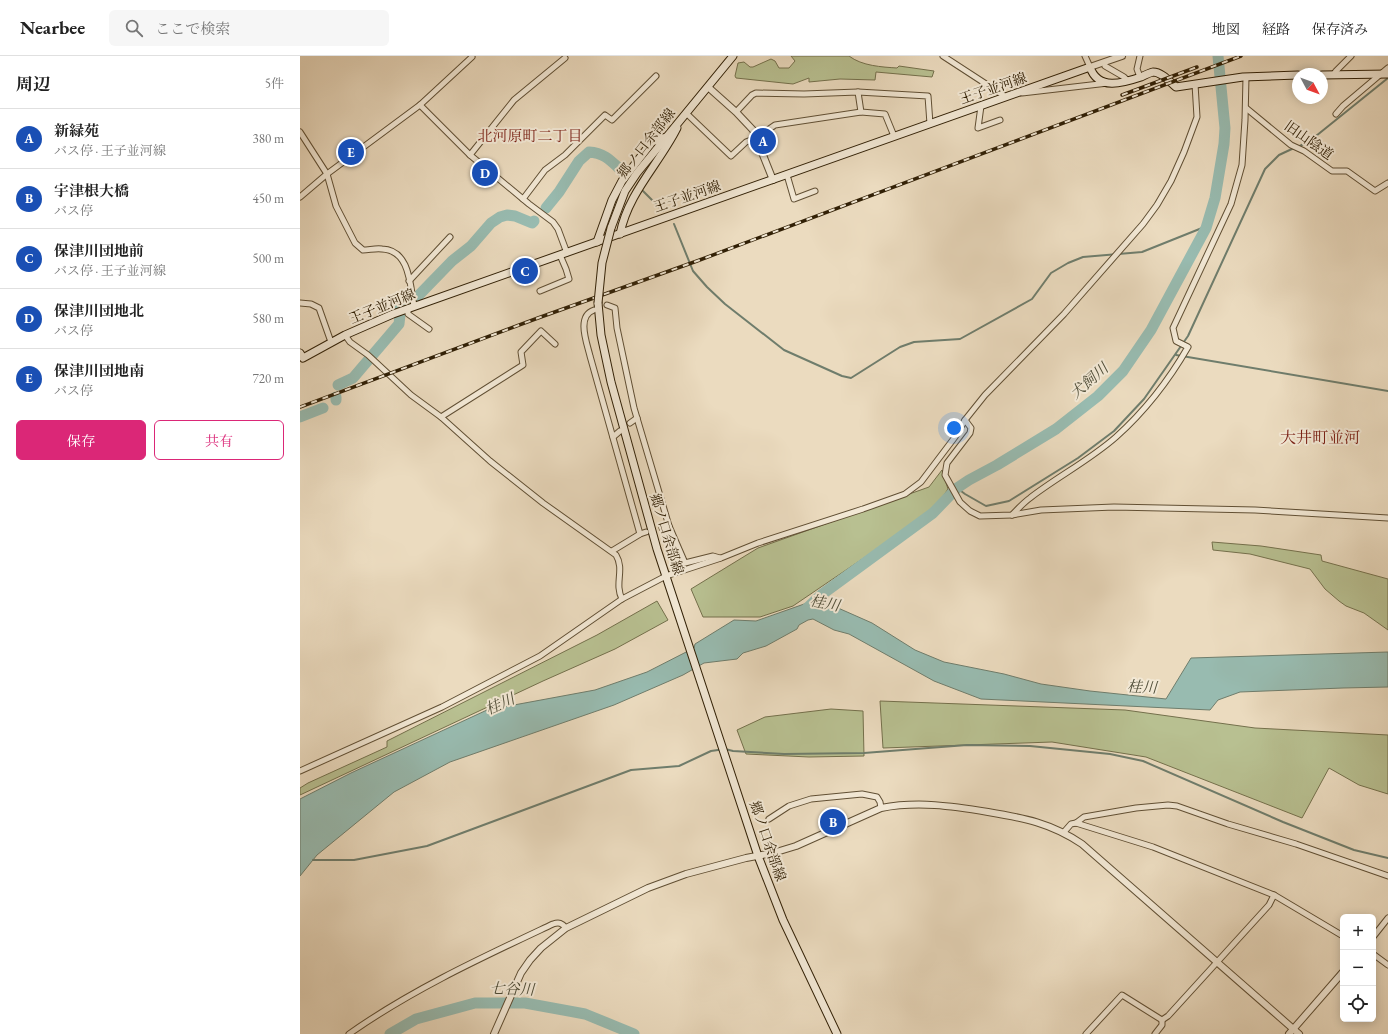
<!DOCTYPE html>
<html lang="ja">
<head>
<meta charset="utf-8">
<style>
  :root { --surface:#fff; --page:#f6f6f6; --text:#222; --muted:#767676; --line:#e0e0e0; --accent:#db2777 }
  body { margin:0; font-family:"EB Garamond","Noto Serif JP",serif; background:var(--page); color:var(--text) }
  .controls { position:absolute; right:12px; bottom:12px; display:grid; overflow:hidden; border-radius:6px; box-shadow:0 2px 10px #0003 }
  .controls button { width:36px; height:36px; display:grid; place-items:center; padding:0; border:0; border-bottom:1px solid var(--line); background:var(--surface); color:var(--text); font:20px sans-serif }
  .compass { position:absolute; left:992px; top:12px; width:36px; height:36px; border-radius:50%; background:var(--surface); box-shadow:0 2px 10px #0003; rotate:131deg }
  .you { position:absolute; left:654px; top:372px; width:14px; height:14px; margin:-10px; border:3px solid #fff; border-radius:50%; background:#1a73e8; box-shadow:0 0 0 6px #1a73e833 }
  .badge { display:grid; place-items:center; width:26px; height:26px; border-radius:50%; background:var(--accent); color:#fff; font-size:13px; font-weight:700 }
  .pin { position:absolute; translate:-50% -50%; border:2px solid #fff; box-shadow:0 1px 4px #0006 }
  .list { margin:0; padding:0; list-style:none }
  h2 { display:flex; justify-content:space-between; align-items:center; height:52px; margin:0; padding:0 16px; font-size:17px }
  h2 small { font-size:13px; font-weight:400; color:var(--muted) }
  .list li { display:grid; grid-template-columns:26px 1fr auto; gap:12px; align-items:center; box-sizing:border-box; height:60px; padding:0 16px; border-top:1px solid var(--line) }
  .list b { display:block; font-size:15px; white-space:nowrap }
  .list p { margin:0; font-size:13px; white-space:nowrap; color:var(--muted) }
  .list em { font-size:13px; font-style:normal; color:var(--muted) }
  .actions { display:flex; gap:8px; padding:12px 16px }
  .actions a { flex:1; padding:9px 0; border:1px solid var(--accent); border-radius:6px; text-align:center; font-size:14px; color:var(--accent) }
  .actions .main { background:var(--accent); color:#fff }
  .icon { flex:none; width:22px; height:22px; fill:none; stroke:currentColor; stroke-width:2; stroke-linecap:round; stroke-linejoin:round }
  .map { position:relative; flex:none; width:1088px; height:978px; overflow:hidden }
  header { display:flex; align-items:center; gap:24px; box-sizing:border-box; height:56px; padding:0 20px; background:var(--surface); border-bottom:1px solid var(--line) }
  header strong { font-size:19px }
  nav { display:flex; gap:22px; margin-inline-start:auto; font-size:14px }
  .search { width:280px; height:36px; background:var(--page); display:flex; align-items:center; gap:10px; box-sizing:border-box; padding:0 14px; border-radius:6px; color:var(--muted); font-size:15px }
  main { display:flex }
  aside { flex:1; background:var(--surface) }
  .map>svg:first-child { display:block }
  .green { fill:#b8c091; stroke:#74704c }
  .water { fill:#98bbb0; stroke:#6f7d6c }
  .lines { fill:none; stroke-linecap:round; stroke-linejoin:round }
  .stream { stroke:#6f7d6c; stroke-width:2 }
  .river { stroke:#98bbb0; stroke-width:11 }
  .minor-casing { stroke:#604f34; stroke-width:7 }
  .tertiary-casing { stroke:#604f34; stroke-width:8 }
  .secondary-casing { stroke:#312006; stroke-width:9 }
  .minor { stroke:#f2e8d5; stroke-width:5 }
  .tertiary { stroke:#f2e8d5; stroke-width:6 }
  .secondary { stroke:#f2e8d5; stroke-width:7 }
  .rail-casing { stroke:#312006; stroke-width:3.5 }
  .rail { stroke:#f2e8d5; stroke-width:2; stroke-dasharray:6; stroke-linecap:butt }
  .secondary-bridge-casing { stroke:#312006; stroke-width:9; stroke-linecap:butt }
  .secondary-bridge { stroke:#f2e8d5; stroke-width:7 }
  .labels { text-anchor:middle; stroke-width:4; stroke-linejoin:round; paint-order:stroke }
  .street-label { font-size:14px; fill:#312006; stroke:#f2e8d5 }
  .neighbourhood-label { font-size:15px; fill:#7a1f14; stroke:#f2e8d5 }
  .water-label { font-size:15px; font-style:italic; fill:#504e39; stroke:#f2e8d5 }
  .quarter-label { font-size:16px; fill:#7a1f14; stroke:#f2e8d5 }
</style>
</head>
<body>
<header>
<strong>Nearbee</strong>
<div class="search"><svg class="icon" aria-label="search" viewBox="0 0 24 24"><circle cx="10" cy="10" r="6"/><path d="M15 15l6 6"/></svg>ここで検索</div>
<nav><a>地図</a><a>経路</a><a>保存済み</a></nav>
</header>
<main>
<aside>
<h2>周辺<small>5件</small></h2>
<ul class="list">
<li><span class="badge" style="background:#1a4fb4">A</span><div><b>新緑苑</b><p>バス停 · 王子並河線</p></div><em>380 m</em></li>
<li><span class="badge" style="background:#1a4fb4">B</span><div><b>宇津根大橋</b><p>バス停</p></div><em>450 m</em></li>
<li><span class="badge" style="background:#1a4fb4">C</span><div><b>保津川団地前</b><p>バス停 · 王子並河線</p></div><em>500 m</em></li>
<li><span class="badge" style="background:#1a4fb4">D</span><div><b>保津川団地北</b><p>バス停</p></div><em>580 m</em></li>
<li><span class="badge" style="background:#1a4fb4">E</span><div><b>保津川団地南</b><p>バス停</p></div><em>720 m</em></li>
</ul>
<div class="actions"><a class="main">保存</a><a>共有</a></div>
</aside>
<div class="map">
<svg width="1088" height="978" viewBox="0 0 1088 978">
  <rect width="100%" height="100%" fill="#ebdbbf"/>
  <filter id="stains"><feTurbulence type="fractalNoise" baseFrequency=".005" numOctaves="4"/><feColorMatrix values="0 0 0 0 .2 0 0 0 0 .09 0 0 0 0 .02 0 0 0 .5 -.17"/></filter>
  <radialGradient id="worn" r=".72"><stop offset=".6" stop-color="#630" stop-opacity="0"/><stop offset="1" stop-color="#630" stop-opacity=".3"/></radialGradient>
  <g class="green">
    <path d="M 491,0 L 549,0 C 562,10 582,11 597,12 L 599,10 L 634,15 L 632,21 L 576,16 L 575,24 L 540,23 L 509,26 L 509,22 L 493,28 L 436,22 L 435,20 L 438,7 L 444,6 L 450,11 L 453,11 L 471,3 L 475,5 L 479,12 L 489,12 L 495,5 Z"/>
    <path d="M 642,414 L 648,433 L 638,448 L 574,495 L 493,550 L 460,561 L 403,561 L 391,533 L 458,492 L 629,431 Z"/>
    <path d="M 912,486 L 961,490 L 1021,499 L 1022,505 L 1088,523 L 1088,574 L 1064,557 L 1046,550 L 1039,545 L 1025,533 L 1010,513 L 950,498 L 913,494 Z"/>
    <path d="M 357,545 L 368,564 L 315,593 L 243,625 L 0,739 L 0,732 L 8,727 L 87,691 L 87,685 L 297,579 Z"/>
    <path d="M 580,645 L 825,654 L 955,672 L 1088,679 L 1088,738 L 1059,729 L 1029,712 L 1002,762 L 846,701 L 752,686 L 583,692 Z"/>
    <path d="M 531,653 L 563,655 L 564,700 L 509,701 L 446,698 L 437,674 L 465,661 Z"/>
  </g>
  <path class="water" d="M 507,547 L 529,548 L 572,567 L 615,594 L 644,606 L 704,618 L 741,628 L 790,635 L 866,643 L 891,602 L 1088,596 L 1088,631 L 1043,632 L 940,636 L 918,644 L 910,654 L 681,643 L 634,625 L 549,578 L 534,574 L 513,563 L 508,564 L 499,569 L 497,573 L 466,590 L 443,597 L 437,603 L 404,607 L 383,619 L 314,649 L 150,706 L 94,736 L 17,799 L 0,820 L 0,743 L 51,717 L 187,654 L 295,634 L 347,616 L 394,592 L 395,588 L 434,564 L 456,565 Z"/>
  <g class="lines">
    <g class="stream">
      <path d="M 998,91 L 1011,84 L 1088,22"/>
      <path d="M 343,135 L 363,155"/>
      <path d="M 374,168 L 393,215 L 407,231 L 425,248 L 484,294 L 542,320 L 551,322 L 600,291 L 614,286 L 660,283 L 732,243 L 751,217 L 768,207 L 783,201 L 842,196 L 902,172 L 906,172"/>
      <path d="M 876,299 L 1088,335"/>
      <path d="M 657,432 L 665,438 L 686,450 L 709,445 L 778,402 L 814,375 L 844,343 L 888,280 L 965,113 L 979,99 L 994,92"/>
      <path d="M 13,804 L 54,804 L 127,790 L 331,714 L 379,710 L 411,695 L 425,693 L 433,695 L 484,698 L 564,697 L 667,689 L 730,690 L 810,698 L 843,705 L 983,766 L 1054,794 L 1088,802"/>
    </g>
    <g class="river">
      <path d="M 246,152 L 259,136 L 279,105 L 289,96 C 305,97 311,105 323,116"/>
      <path d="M 118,240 L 152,205 L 171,190 L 191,167 L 200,161 L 207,159 L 215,160 L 232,167 L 234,165"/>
      <path d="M 38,329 L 53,322 L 99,268 L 100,259 L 95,247 L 107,242"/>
      <path d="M 36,344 L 36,341"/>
      <path d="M 0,361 L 23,352"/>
      <path d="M 502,557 L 521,539 L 633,457 L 657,432 L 669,424 L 697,409 L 756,373 L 798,340 L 823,315 L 851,274 L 906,172 L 915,142 L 924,88 L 925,72 L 918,0"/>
      <path d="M 90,978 L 116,963 L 175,947 L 225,947 L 285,958 L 334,978"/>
    </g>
    <g class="minor-casing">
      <g id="minor">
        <path d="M 643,0 L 706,41"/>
        <path d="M 785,0 L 790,11"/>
        <path d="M 840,0 L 837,13 L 840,21"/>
        <path d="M 805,10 L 824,21 L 828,25"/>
        <path d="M 1034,18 L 1036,15 L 1051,0"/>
        <path d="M 558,36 L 628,40 L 630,68"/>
        <path d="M 722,37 L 808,27"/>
        <path d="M 120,49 L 170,99 L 229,148 L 253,166 L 258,173 L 267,197"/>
        <path d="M 681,50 L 678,72 L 700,64"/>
        <path d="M 946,52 L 991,89 L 1004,95 L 1032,115 L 1047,115 L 1075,135 L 1088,127"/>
        <path d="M 436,56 L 452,39 L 456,37 L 504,38 L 558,36 L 561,56 L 585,58 L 594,80"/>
        <path d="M 386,57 L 431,100 L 446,86 L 456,82 L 475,69 L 561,56"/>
        <path d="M 1036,58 L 1043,50 L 1088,12"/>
        <path d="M 0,76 L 27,118 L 36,150 L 55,187 L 63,194 C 69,194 76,192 82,193 C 110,194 110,229 114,250"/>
        <path d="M 170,99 L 214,44 L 265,2"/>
        <path d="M 487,119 L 494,143 L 515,135"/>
        <path d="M 0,141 L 27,118 L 120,49 L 172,1"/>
        <path d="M 223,143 L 245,114 L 265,99 L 305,59 L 312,64 L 356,20"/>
        <path d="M 109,225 L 150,181"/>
        <path d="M 240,235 L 269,223 L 266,213 L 260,199"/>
        <path d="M 0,247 L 11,248 L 19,252 L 31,286"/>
        <path d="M 307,249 L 315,252 L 317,272 L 334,352 L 369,470 L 385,507 L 413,500 L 420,502"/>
        <path d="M 108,252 L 108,258 L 129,273"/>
        <path d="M 294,254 C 276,260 287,287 290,300 L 340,478"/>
        <path d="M 45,279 L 50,286 L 68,299 L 111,339 L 141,361 L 190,405 L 243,447 L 316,499 C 325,514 314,527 322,543"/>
        <path d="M 141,361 L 223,309 L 221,296 L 241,275 L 255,288"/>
        <path d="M 665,364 L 671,372 L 670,377 L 647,407 L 645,419 L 660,446 L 670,455 L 680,460 L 712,459 L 741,454 L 814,451 L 955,454 L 1088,462"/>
        <path d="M 330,367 L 337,362"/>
        <path d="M 313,381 L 320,375"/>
        <path d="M 712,459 C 718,453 723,447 730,442 C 757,421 790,404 816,381 C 845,355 869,324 888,291 L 876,285 L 873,272 L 931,148 L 942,109 L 945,64 L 946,21"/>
        <path d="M 362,472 L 369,470"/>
        <path d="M 312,495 L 340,478 L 346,476"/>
        <path d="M 0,715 L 142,651 L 240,600 L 322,543 L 366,520 L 421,502 L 458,487 L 563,453 L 605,438 L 621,426 L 655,381 L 665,364 L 685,339 L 764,258 L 843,168 L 857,149 L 871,125 L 884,96 L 897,61 L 895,28"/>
        <path d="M 469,763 L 489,750 L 511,743 L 562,738 L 577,741 L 580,746 L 581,752"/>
        <path d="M 776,767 L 784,761 L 836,752 L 868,749 L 877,750 L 928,768 L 996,788 L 1088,820"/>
        <path d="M 764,776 L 771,768 L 776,767 L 853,791 L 974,839 L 1043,880"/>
        <path d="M 1073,881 L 1088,862"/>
        <path d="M 1073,898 L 1088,909"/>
        <path d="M 862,964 L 868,960 L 969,849 L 974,839"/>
        <path d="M 49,978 C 113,933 183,901 253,868 C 259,866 262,867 266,872"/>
        <path d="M 786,978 L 822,939 L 862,964"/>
        <path d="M 855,978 L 862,969 L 862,964"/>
      </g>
    </g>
    <g class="tertiary-casing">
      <g id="tertiary">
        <path d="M 790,11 L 822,0"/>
        <path d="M 408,31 L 436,56 L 453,74 L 473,124"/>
        <path d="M 194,978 L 221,917 L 230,904 L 241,892 L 266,872 L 348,832 L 386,818 L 446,802 L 473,797 L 496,790 L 581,752 C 618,745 652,750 688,756 C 724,762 751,767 782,788 L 999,978"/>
        <path d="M 989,978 L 1043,916"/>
      </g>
    </g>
    <g class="secondary-casing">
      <g id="secondary">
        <path d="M 1022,19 L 1088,18"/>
        <path d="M 311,172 L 325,135 L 337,117 L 433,0"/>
        <path d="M 320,178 C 328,137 359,108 377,72"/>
        <path d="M 297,186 L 312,144 L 322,125 L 352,86 L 366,81"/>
        <path d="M 298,247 L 301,279 L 311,326 L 357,493 L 458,800 L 483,864 L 537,978"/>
        <path d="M 0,297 L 3,302 L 45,279 L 93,258 L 790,11 C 798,35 823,27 841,21 C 845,19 849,17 853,16 C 862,16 870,26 876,31 L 943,21 L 998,19"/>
      </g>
    </g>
    <use href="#minor" class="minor"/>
    <use href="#tertiary" class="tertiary"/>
    <use href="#secondary" class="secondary"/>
    <g class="rail-casing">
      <g id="rail">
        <path d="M 822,39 L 897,11"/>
        <path d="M 0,351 L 238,262 L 397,205 L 941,0"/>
      </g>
    </g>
    <use href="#rail" class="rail"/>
    <g class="secondary-bridge-casing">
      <path id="secondary-bridge" d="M 298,247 L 302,207 L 311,172"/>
    </g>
    <use href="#secondary-bridge" class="secondary-bridge"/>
  </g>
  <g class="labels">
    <g class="street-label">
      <text transform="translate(693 32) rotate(-19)" y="5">王子並河線</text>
      <text transform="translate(1009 84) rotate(35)" y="5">旧山陰道</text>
      <text transform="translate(346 87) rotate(-52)" y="5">郷ノ口余部線</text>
      <text transform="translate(387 140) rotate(-19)" y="5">王子並河線</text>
      <text transform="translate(82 250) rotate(-22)" y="5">王子並河線</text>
      <text transform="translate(367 478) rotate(73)" y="5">郷ノ口余部線</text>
      <text transform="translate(468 785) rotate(71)" y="5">郷ノ口余部線</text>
    </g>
    <g class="neighbourhood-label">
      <text x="230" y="85">北河原町二丁目</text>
    </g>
    <g class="water-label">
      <text transform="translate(789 325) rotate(-42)" y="5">犬飼川</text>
      <text transform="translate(525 547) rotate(11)" y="5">桂川</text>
      <text transform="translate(842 631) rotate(3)" y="5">桂川</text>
      <text transform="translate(200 648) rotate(-24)" y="5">桂川</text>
      <text transform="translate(212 933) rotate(2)" y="5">七谷川</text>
    </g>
    <g class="quarter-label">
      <text x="1020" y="387">大井町並河</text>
    </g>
  </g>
  <rect width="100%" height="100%" filter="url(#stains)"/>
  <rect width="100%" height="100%" fill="url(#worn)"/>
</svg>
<div class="controls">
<button>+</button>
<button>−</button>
<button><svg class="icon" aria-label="locate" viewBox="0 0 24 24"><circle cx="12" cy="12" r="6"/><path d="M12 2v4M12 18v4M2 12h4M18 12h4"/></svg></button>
</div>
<svg class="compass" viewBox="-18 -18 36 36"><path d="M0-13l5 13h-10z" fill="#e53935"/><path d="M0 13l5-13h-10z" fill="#767676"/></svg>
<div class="you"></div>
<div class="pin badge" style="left:463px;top:85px;background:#1a4fb4">A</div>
<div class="pin badge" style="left:533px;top:766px;background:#1a4fb4">B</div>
<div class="pin badge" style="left:225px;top:215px;background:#1a4fb4">C</div>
<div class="pin badge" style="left:185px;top:117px;background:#1a4fb4">D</div>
<div class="pin badge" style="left:51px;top:96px;background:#1a4fb4">E</div>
</div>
</main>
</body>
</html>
